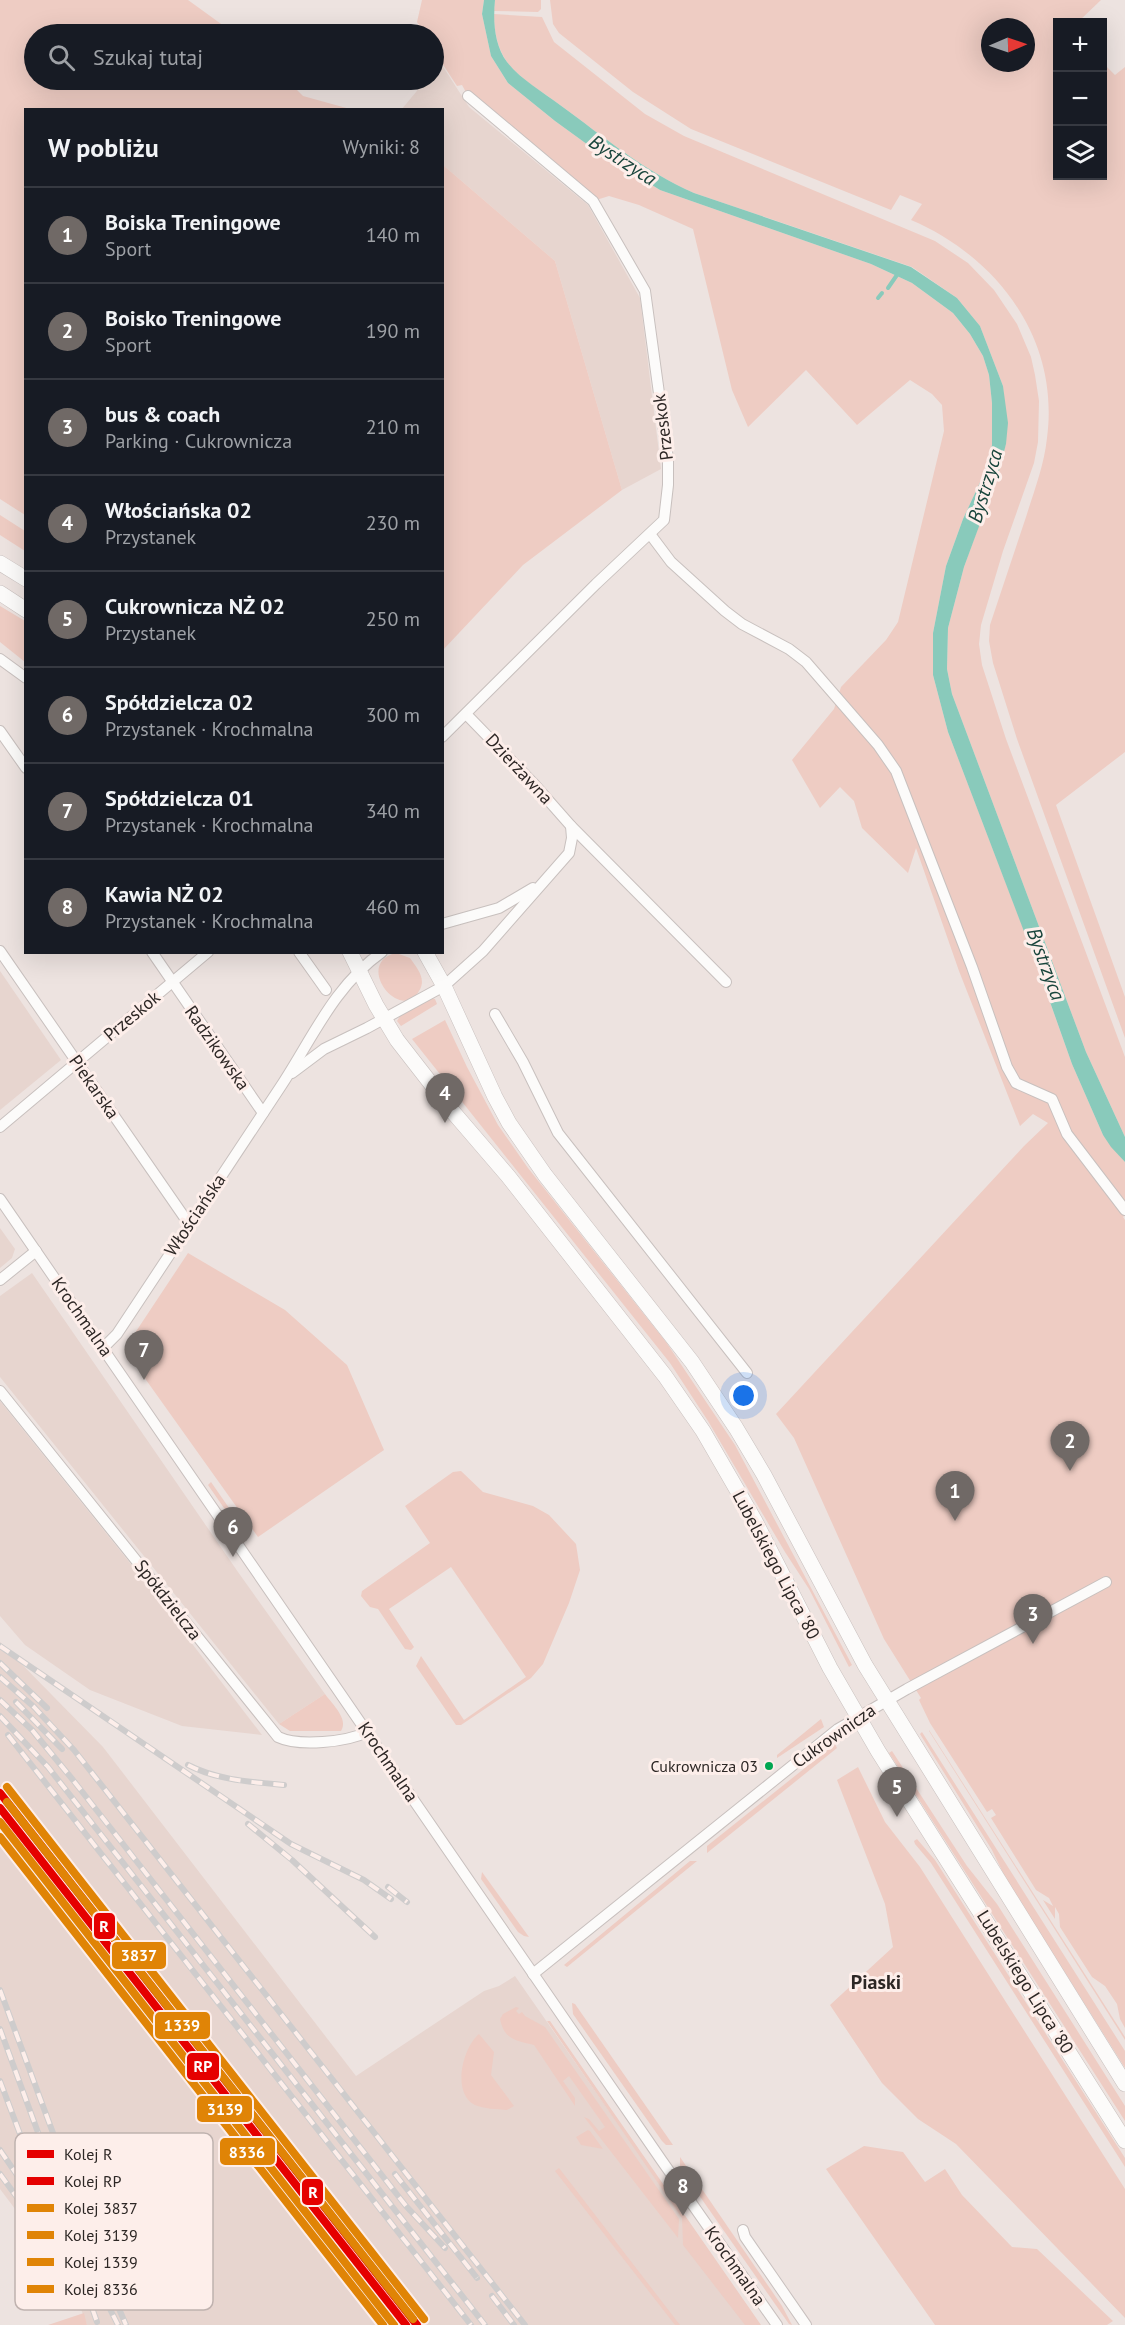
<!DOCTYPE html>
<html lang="pl">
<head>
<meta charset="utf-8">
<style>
  :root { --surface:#171b24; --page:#242831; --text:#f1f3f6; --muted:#9ea1a6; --line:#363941; --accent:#706966 }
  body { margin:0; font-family:"PT Sans",sans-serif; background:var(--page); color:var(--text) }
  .controls { position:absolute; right:18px; top:18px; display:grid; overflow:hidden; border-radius:0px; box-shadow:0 6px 24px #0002 }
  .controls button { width:54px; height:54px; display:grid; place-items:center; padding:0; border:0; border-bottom:2px solid var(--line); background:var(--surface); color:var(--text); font:30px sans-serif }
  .compass { position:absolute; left:981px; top:18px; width:54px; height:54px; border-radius:50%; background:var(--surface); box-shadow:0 6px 24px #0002; rotate:88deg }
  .you { position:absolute; left:744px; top:1396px; width:21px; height:21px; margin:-15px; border:4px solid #fff; border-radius:50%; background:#1a73e8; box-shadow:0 0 0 9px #1a73e833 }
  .badge { display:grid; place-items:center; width:39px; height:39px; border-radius:50%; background:var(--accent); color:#fff; font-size:20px; font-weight:700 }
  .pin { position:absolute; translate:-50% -50px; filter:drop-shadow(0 2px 3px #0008) }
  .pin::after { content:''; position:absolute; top:32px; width:21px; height:18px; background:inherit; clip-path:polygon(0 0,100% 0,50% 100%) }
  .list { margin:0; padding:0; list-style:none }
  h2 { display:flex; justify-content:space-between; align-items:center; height:78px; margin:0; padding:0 24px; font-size:26px }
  h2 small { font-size:20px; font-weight:400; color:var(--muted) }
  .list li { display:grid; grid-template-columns:39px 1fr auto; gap:18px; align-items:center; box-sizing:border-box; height:96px; padding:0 24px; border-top:2px solid var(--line) }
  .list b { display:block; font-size:22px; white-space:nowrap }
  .list p { margin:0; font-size:20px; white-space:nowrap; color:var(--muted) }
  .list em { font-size:20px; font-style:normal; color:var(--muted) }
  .icon { flex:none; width:33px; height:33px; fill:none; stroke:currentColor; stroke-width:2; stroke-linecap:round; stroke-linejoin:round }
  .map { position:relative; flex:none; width:1125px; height:2325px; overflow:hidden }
  .search { position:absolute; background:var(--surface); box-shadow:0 6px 24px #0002; left:24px; top:24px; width:420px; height:66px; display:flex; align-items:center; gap:15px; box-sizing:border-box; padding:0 21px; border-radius:33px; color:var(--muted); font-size:22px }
  .panel { position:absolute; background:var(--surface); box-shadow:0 6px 24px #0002; left:24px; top:108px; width:420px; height:846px; border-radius:0px }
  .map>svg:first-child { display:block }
  .built { fill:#e7d5cf }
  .green { fill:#eeccc3; fill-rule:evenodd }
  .water { fill:#89cabb }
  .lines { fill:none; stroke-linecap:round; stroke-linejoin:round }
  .stream { stroke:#89cabb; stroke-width:4 }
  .minor-casing { stroke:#c8c0be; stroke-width:12 }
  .secondary-casing { stroke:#c8c0be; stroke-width:16 }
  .minor { stroke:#fcfbfa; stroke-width:10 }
  .secondary { stroke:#fcfbfa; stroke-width:15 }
  .rail-casing { stroke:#cecccc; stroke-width:6 }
  .rail { stroke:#fdeeea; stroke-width:4; stroke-dasharray:11; stroke-linecap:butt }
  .rail-1-casing { stroke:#fdeeea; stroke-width:12 }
  .rail-2-casing { stroke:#fdeeea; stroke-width:12 }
  .rail-3-casing { stroke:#fdeeea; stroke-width:12 }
  .rail-4-casing { stroke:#fdeeea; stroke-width:12 }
  .rail-5-casing { stroke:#fdeeea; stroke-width:12 }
  .rail-6-casing { stroke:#fdeeea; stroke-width:12 }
  .rail-1 { stroke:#e50000; stroke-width:8 }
  .rail-2 { stroke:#e50000; stroke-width:8 }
  .rail-3 { stroke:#e08406; stroke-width:8 }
  .rail-4 { stroke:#e08406; stroke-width:8 }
  .rail-5 { stroke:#e08406; stroke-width:8 }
  .rail-6 { stroke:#e08406; stroke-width:8 }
  .bus-dot { fill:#00a651; stroke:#fdeeea; stroke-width:2 }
  .labels { text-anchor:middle; stroke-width:6; stroke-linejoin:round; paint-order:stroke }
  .bus-label { font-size:16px; fill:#2d2725; stroke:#fdeeea; text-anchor:end }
  .street-label { font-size:18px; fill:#2d2725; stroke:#fdeeea }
  .water-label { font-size:20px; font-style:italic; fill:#19453c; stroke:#fdeeea }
  .neighbourhood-label { font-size:20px; font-weight:bold; fill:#2d2725; stroke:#fdeeea }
  .key { fill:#fdeeea; stroke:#bfb2af; stroke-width:1.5 }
  .key-label { font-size:16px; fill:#2d2725 }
  .line-badge { stroke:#fdeeea; stroke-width:2 }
  .badge-label { font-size:16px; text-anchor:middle; font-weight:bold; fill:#fff }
</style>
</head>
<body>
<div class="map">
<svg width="1125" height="2325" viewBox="0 0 1125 2325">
  <rect width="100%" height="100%" fill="#ede3e0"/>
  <g class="built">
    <path d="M 440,62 L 469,107 L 588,205 L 640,298 L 661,469 L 622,490 L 555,261 L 443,165 L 442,110 L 401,110 L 426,80 L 434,80 L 434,70 Z"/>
    <path d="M 0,971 L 61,1060 L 0,1110 Z"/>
    <path d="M 0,1228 L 15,1249 L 12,1258 L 0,1268 Z"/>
    <path d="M 32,1273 L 238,1572 L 325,1694 L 279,1724 L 0,1377 L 0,1296 Z"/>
    <path d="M 0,1401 L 138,1573 L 262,1735 L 182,1726 L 90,1690 L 25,1645 L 0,1616 Z"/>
    <path d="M 0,1642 L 103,1747 L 356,2076 L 484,1991 L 499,1986 L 515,1976 L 758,2325 L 87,2325 L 71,2283 L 0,2189 Z"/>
  </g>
  <g class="green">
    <path d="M 0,0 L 188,0 L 235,34 L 34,34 L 34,80 L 287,80 L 303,96 L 350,109 L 26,110 L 25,515 L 0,499 Z"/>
    <path d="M 422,0 L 484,0 L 482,14 L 491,56 L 508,83 L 555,121 L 595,150 L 660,190 L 871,264 L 912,283 L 953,313 L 970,334 L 983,356 L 989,375 L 992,403 L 992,445 L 984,474 L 963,519 L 946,566 L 933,633 L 933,675 L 948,732 L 1031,949 L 1072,1064 L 1103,1135 L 1125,1162 L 1125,1215 L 1123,1217 L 1125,1220 L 1125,2028 L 1120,2019 L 1117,2004 L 1105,1986 L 1092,1977 L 1060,1927 L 1059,1914 L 1055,1907 L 1055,1919 L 1043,1900 L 1053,1906 L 1049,1898 L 1036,1890 L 991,1818 L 996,1815 L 992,1809 L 987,1812 L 930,1723 L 919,1700 L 921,1698 L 884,1639 L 794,1438 L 776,1414 L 1024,1146 L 1048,1123 L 1033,1114 L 1020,1126 L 959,971 L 916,848 L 908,873 L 862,828 L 854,801 L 840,787 L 820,808 L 792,760 L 834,709 L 841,687 L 886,640 L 898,622 L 944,431 L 942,405 L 932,394 L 910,380 L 857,425 L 806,370 L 748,427 L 732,390 L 693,229 L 639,205 L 609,196 L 593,201 L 468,96 L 462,85 L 457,86 L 434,51 L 434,34 L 424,34 L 417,22 Z"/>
    <path d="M 495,0 L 541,0 L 541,9 L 538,12 L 494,11 Z"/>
    <path d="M 550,0 L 1101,0 L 1078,22 L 1058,22 L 1058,176 L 1102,176 L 1103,63 L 1115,75 L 1125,67 L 1125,752 L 1056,805 L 1125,997 L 1125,1038 L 1017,739 L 993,663 L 989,641 L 990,625 C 1002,589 1014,553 1026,517 C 1034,491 1044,466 1047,438 C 1060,340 998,257 911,220 L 922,204 L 900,195 L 891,210 L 691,129 L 633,92 L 559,33 L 553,24 ZM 990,27 L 1026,27 L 1026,63 L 990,63 Z"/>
    <path d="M 494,14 L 542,17 L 554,42 L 645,114 L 684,136 L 935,241 L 968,263 L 994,290 L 1017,324 L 1031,357 L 1035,375 L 1039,401 L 1038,442 L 1034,463 L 1003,551 L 981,625 L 979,644 L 982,665 L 1006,739 L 1125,1057 L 1125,1137 L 1086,1052 L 964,726 L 952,694 L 947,669 L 948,628 L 964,567 L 997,475 L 1006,444 L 1003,386 L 980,326 L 957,298 L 912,267 L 694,193 C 644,171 604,137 560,105 C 543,92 519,79 507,62 C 497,48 494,30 494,14 Z"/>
    <path d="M 443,165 L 555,261 L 622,490 L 523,565 L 443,650 Z"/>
    <path d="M 0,515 L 25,531 L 25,551 L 0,535 Z"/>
    <path d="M 0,606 L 25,621 L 25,662 L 0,642 Z"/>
    <path d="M 396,953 L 410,958 C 417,968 427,979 419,991 C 400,1024 353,963 396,953 Z"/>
    <path d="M 431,998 L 435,999 L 437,1004 L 401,1026 L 397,1021 L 400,1016 Z"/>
    <path d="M 445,1020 L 467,1067 L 498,1125 L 528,1168 L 666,1342 L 735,1445 L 852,1665 L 849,1667 L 809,1589 L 785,1552 L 708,1421 L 670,1363 L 412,1039 Z"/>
    <path d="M 188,1253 L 285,1310 L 347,1365 L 384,1450 L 258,1537 L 129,1356 L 139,1349 L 131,1339 Z"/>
    <path d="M 461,1471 L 483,1492 L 533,1506 L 549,1515 L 576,1544 L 580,1570 L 569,1603 L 543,1664 L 531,1678 L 461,1725 L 456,1725 L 416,1666 L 421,1656 L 464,1720 L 526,1677 L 451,1567 L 389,1609 L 414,1647 L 411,1650 L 405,1649 L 378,1609 L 370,1607 L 361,1596 L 362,1591 L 430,1543 L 405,1506 L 453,1472 Z"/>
    <path d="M 211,1482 L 245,1531 L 242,1534 L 208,1485 Z"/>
    <path d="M 325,1694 C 332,1704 349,1719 341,1731 L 290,1731 L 279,1724 Z"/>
    <path d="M 821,1719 L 824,1727 L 777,1758 L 777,1755 Z"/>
    <path d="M 929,1730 L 1125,2037 L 1125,2040 L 929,1731 Z"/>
    <path d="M 922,1732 L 1125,2051 L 1125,2068 L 1006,1879 L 992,1850 L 920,1734 Z"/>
    <path d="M 835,1744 L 837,1748 L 707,1853 L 707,1846 Z"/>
    <path d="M 892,1751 L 967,1866 L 997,1904 L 1125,2106 L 1125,2121 L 889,1753 Z"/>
    <path d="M 858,1767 L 885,1822 L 920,1867 L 1125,2189 L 1125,2318 L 956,2144 L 918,2119 L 882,2083 L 830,2005 L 893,1947 L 885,1904 L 837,1780 Z"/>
    <path d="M 917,1839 L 935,1860 L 1125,2158 L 1125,2167 L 931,1863 L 915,1844 L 914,1841 Z"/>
    <path d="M 690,1861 L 697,1861 L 567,1967 L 564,1965 Z"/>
    <path d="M 482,1872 L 529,1937 L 524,1936 L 518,1932 L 481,1879 Z"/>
    <path d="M 572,2003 L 575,2004 L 673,2145 L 666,2145 L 662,2141 L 573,2014 Z"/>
    <path d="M 516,2007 L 519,2008 L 516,2011 L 519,2014 L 522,2012 L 525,2016 L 545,2027 L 679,2219 L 678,2238 L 584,2117 L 589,2119 L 599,2131 L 605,2127 L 569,2076 L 563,2081 L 575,2098 L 575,2106 L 534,2045 C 517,2041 504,2040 500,2019 L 503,2014 Z"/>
    <path d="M 547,2021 L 550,2021 L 761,2325 L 745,2325 L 683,2245 L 682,2218 Z"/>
    <path d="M 479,2034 L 494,2052 L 491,2075 L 514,2106 L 507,2110 C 497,2109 484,2109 475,2105 C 451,2093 463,2047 479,2034 Z"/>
    <path d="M 588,2130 L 590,2131 L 603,2149 L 581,2145 L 576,2137 Z"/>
    <path d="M 864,2146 L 903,2152 L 925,2182 L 945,2169 L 962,2195 L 1012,2247 L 1037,2249 L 1113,2321 L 1107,2325 L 935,2325 L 826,2169 Z"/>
    <path d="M 680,2157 L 782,2306 L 792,2325 L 789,2324 L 680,2168 Z"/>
    <path d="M 559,2168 L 680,2325 L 675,2325 L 555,2171 Z"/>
    <path d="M 84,2313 L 87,2325 L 48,2325 Z"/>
  </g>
  <path class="water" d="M 484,0 L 495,0 C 493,21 494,44 507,62 C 520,79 543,92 560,105 C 604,137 644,171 694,193 L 911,267 L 957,298 L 980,326 L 1003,386 L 1008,423 L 1006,444 L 998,475 L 964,567 L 948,628 L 947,669 L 952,694 L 964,726 L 1086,1052 L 1125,1137 L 1125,1162 L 1111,1147 L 1103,1135 L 1072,1064 L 1039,971 L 948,732 L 933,675 L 933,633 L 946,566 L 963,519 L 984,474 L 992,445 L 992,403 L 989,375 L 983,356 L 970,334 L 953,313 L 912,283 L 871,264 L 660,190 L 595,150 L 555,121 L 508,83 L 491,56 L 482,14 Z"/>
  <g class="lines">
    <g class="stream">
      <path d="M 888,288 L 899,272"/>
      <path d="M 878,298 L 882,293"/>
    </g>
    <g class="minor-casing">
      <g id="minor">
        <path d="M 650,534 L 671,562 L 725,611 L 742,624 L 789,649 L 806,662 L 878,745 L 896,771 L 972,967 L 1007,1067 L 1016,1083 L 1052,1099 L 1067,1134 L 1125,1210"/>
        <path d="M 0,659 L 26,678"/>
        <path d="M 466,714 L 534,784 L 571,826 L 726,982"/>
        <path d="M 0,731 L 26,768"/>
        <path d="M 442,737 L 596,584 L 664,520 L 668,485 L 668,459 L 645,291 L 593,201 L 468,96"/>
        <path d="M 442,924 L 499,908 L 533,888"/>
        <path d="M 0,951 L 189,1224"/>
        <path d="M 152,952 L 263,1113"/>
        <path d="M 299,952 L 326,990"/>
        <path d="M 495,1014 L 523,1062 L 558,1133 L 747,1373"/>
        <path d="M 292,1073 L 324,1049 L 367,1028 L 444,986 L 483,951 L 569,853 L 572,838 L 571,826"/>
        <path d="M 0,1127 L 208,952"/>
        <path d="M 0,1199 L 662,2161 L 777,2325"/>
        <path d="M 0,1280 L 36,1251"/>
        <path d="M 103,1348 L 117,1334 C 172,1252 226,1169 281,1086 C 312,1039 334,986 382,952"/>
        <path d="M 0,1391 L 278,1737 C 299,1747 347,1742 367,1732"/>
        <path d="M 533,1974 L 838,1729 L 907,1689 L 1106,1582"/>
        <path d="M 743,2230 L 745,2237 L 806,2325"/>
      </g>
    </g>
    <g class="secondary-casing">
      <g id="secondary">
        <path d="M 0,563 L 26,579"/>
        <path d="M 0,593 L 26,610"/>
        <path d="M 350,952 L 376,1005 L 397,1040 L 453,1112 L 508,1176 L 665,1376 L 703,1431 L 755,1521 L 830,1668 L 878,1751 L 1125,2141"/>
        <path d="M 425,952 L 444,986 L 495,1097 L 509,1123 L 545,1175 L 692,1362 L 736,1428 L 764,1475 L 865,1665 L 1125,2084"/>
      </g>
    </g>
    <use href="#minor" class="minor"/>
    <use href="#secondary" class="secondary"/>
    <g class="rail-casing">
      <g id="rail">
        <path d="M 0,1646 L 291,1844 L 364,1880 L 391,1899"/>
        <path d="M 0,1663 L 47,1708"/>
        <path d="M 0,1677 L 34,1707 L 74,1750 L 525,2325"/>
        <path d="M 0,1700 L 32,1730 L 73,1780 L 406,2206 L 445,2248"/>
        <path d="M 16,1702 L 62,1749"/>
        <path d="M 0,1716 L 48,1767 L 485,2325"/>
        <path d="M 8,1735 L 471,2325"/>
        <path d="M 188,1765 C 217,1780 251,1782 284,1785"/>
        <path d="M 248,1824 L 292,1860 L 375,1937"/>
        <path d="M 388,1887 L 407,1902"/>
        <path d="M 0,1990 L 113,2295 L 126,2325"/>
        <path d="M 0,2029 L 83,2255 L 118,2325"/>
        <path d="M 0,2081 L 68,2261"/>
        <path d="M 0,2150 L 42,2212"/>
        <path d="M 0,2174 L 61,2258 L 80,2292"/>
        <path d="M 395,2174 L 477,2278"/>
        <path d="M 71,2247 L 97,2322"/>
        <path d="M 492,2296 L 514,2325"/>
      </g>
    </g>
    <use href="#rail" class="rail"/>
    <g class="rail-1-casing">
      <path id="rail-1" d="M 0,1793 L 417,2325"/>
    </g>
    <g class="rail-2-casing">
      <path id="rail-2" d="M 0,1808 L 406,2325"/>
    </g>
    <g class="rail-3-casing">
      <path id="rail-3" d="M 7,1787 L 424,2319"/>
    </g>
    <g class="rail-4-casing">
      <path id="rail-4" d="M 0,1822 L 394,2325"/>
    </g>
    <g class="rail-5-casing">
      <path id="rail-5" d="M 7,1802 L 413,2319"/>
    </g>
    <g class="rail-6-casing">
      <path id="rail-6" d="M 0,1837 L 383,2325"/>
    </g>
    <use href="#rail-1" class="rail-1"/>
    <use href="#rail-2" class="rail-2"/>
    <use href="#rail-3" class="rail-3"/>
    <use href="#rail-4" class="rail-4"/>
    <use href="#rail-5" class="rail-5"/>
    <use href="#rail-6" class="rail-6"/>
  </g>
  <circle class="bus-dot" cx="769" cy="1766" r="5"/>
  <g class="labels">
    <g class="bus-label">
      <text x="758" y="1772">Cukrownicza 03</text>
    </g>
    <g class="street-label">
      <text transform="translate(663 427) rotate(-97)" y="6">Przeskok</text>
      <text transform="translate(519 769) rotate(47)" y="6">Dzierżawna</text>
      <text transform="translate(132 1016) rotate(-40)" y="6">Przeskok</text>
      <text transform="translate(217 1048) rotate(55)" y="6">Radzikowska</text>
      <text transform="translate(94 1087) rotate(55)" y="6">Piekarska</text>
      <text transform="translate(195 1215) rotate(-56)" y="6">Włościańska</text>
      <text transform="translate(82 1317) rotate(55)" y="6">Krochmalna</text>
      <text transform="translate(776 1565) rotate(62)" y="6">Lubelskiego Lipca '80</text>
      <text transform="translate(168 1600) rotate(52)" y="6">Spółdzielcza</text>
      <text transform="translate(834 1736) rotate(-35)" y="6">Cukrownicza</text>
      <text transform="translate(388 1762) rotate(56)" y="6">Krochmalna</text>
      <text transform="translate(1025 1982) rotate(58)" y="6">Lubelskiego Lipca '80</text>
      <text transform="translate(735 2266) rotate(55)" y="6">Krochmalna</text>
    </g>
    <g class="water-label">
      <text transform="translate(623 160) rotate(33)" y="7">Bystrzyca</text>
      <text transform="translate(985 486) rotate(-73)" y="7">Bystrzyca</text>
      <text transform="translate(1046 964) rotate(70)" y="7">Bystrzyca</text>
    </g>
    <g class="neighbourhood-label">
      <text x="876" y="1989">Piaski</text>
    </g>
  </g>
  <rect x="15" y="2133" width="198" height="177" rx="9" class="key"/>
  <rect x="27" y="2150" width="27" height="8" fill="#e50000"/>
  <rect x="27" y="2177" width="27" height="8" fill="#e50000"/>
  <rect x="27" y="2204" width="27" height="8" fill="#e08406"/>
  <rect x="27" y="2231" width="27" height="8" fill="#e08406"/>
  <rect x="27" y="2258" width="27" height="8" fill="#e08406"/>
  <rect x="27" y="2285" width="27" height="8" fill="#e08406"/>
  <g class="key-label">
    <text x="64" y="2160">Kolej R</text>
    <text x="64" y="2187">Kolej RP</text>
    <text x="64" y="2214">Kolej 3837</text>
    <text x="64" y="2241">Kolej 3139</text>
    <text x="64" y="2268">Kolej 1339</text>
    <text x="64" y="2295">Kolej 8336</text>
  </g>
  <g class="line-badge">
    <rect x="93" y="1912" width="23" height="28" rx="6" fill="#e50000"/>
    <rect x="111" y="1941" width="56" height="29" rx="6" fill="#e08406"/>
    <rect x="154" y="2011" width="57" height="29" rx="6" fill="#e08406"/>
    <rect x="186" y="2052" width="34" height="29" rx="6" fill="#e50000"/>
    <rect x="196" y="2095" width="57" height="28" rx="6" fill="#e08406"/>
    <rect x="219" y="2137" width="57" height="29" rx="6" fill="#e08406"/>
    <rect x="301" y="2178" width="23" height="28" rx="6" fill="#e50000"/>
  </g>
  <g class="badge-label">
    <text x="104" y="1932">R</text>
    <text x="139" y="1961">3837</text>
    <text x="182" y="2031">1339</text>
    <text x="203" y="2072">RP</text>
    <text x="225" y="2115">3139</text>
    <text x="247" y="2158">8336</text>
    <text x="313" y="2198">R</text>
  </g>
</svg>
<div class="controls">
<button>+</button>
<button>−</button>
<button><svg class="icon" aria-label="layers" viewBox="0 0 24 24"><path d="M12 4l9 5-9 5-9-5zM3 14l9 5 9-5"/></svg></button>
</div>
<svg class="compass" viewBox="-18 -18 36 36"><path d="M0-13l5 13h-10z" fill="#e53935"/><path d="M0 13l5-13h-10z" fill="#9ea1a6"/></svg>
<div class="you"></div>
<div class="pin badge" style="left:955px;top:1521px">1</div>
<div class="pin badge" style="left:1070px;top:1471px">2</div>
<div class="pin badge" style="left:1033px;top:1644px">3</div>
<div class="pin badge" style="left:445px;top:1123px">4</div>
<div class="pin badge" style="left:897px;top:1817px">5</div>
<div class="pin badge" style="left:233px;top:1557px">6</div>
<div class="pin badge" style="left:144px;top:1380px">7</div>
<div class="pin badge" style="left:683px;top:2216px">8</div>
<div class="search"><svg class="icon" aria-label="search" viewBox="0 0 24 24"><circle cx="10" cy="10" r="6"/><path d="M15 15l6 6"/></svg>Szukaj tutaj</div>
<section class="panel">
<h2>W pobliżu<small>Wyniki: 8</small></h2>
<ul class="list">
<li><span class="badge">1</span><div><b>Boiska Treningowe</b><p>Sport</p></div><em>140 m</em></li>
<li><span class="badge">2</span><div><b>Boisko Treningowe</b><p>Sport</p></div><em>190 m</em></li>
<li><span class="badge">3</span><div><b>bus &amp; coach</b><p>Parking · Cukrownicza</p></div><em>210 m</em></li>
<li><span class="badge">4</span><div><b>Włościańska 02</b><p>Przystanek</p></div><em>230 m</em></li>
<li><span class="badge">5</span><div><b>Cukrownicza NŻ 02</b><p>Przystanek</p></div><em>250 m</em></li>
<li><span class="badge">6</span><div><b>Spółdzielcza 02</b><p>Przystanek · Krochmalna</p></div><em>300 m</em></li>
<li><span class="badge">7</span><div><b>Spółdzielcza 01</b><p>Przystanek · Krochmalna</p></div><em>340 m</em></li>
<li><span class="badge">8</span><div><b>Kawia NŻ 02</b><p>Przystanek · Krochmalna</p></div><em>460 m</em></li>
</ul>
</section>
</div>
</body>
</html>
